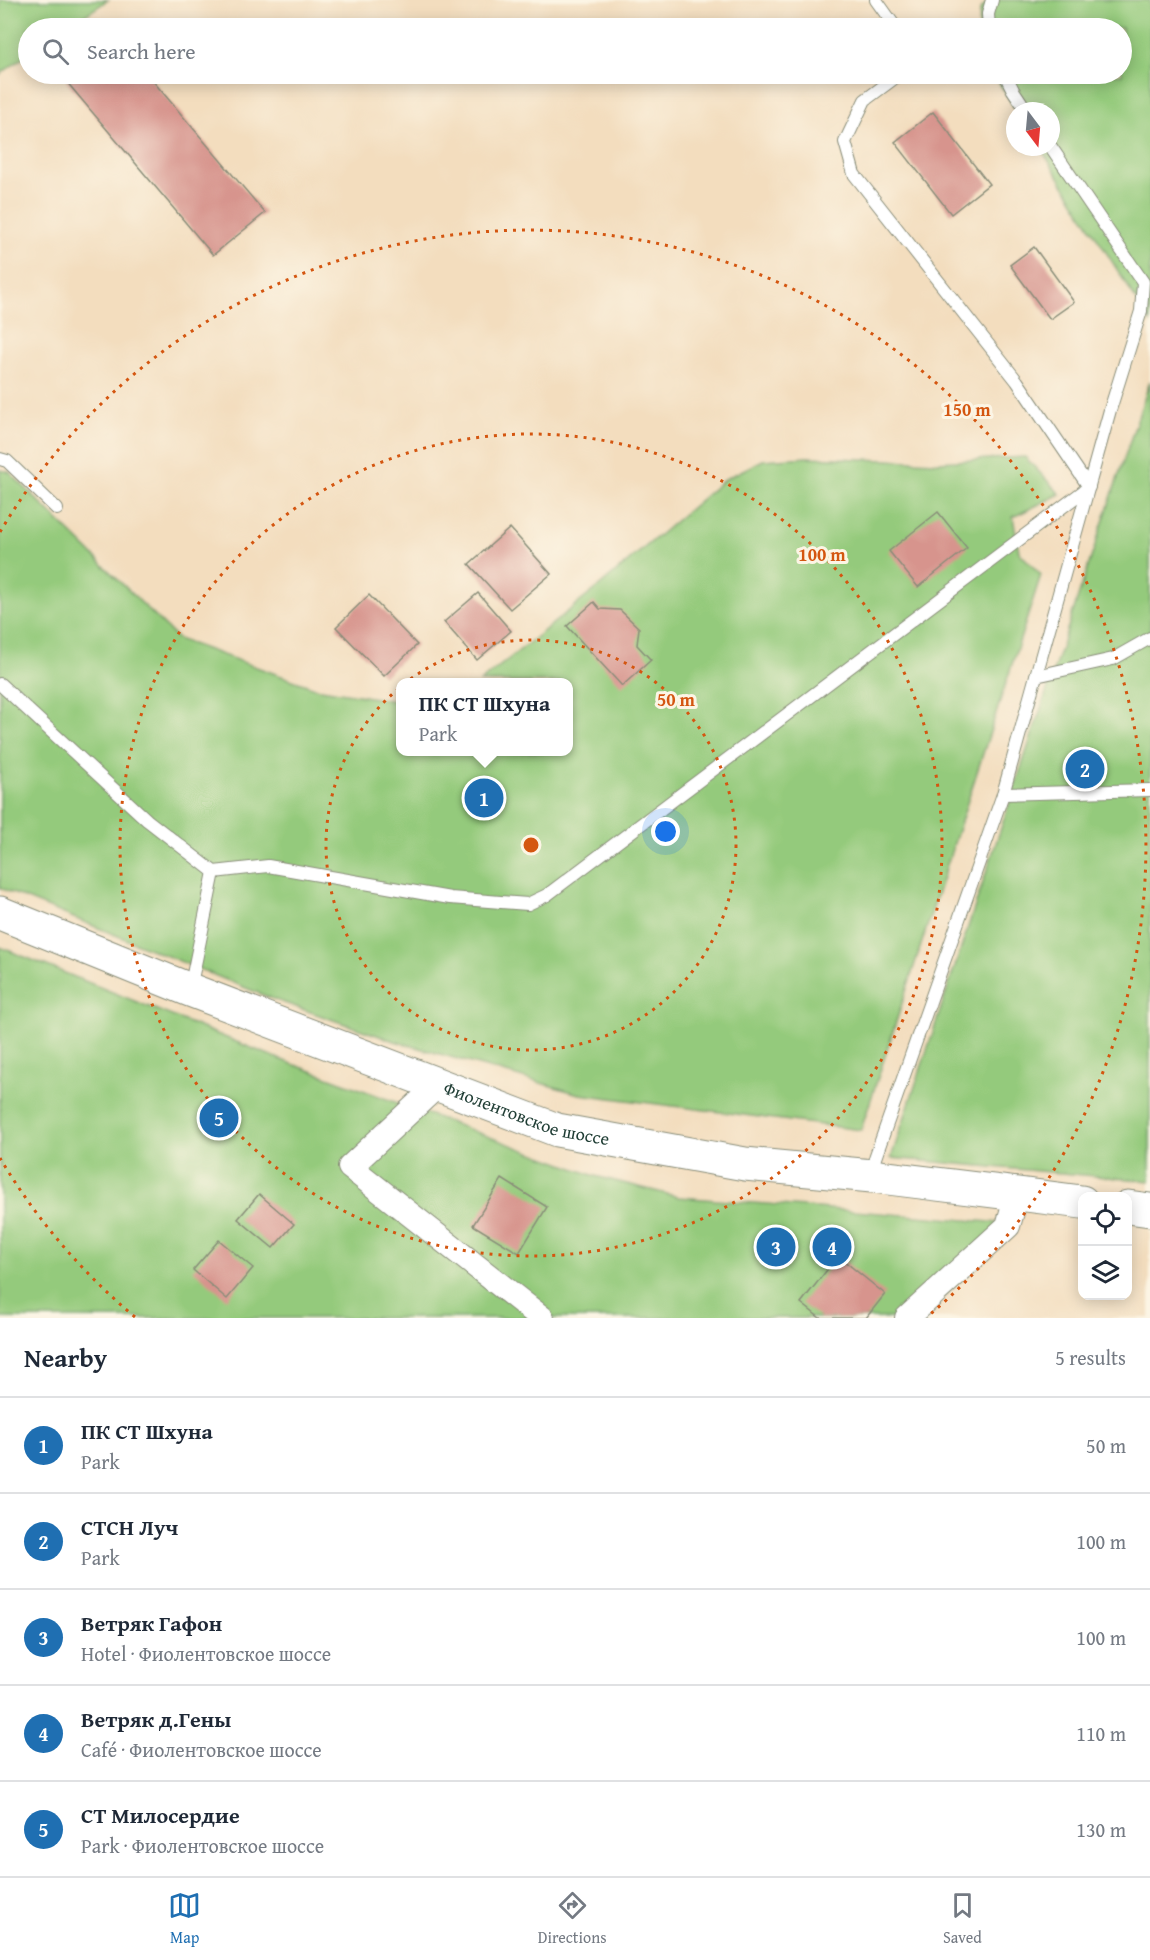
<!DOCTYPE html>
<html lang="en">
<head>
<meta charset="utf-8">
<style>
  :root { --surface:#fff; --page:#f6f6f7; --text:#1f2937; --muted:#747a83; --line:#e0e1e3; --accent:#1f6fb2 }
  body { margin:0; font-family:"Gentium Book Plus",serif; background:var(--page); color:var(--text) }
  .controls { position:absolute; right:18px; bottom:18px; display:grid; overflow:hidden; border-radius:12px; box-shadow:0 3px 15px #0003 }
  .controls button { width:54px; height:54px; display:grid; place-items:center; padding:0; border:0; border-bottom:2px solid var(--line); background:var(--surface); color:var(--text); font:30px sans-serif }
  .compass { position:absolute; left:1006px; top:102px; width:54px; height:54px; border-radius:50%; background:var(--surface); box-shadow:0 3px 15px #0003; rotate:164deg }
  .you { position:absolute; left:666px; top:832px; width:21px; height:21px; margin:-15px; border:4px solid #fff; border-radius:50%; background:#1a73e8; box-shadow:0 0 0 9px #1a73e833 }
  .badge { display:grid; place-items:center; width:39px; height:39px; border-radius:50%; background:var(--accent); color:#fff; font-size:20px; font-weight:700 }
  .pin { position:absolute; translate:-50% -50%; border:3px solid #fff; box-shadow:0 2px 6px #0006 }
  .popup { position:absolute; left:396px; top:678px; width:177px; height:78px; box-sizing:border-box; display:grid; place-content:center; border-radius:12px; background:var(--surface); filter:drop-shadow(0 2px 4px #0005); font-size:20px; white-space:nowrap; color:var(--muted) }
  .popup b { font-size:22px; color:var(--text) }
  .popup::after { content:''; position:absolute; left:50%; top:100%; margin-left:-12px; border:12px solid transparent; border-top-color:var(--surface) }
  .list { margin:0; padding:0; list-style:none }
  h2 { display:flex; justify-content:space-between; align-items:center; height:78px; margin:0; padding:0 24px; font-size:26px }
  h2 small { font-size:20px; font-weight:400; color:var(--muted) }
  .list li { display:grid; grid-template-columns:39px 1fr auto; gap:18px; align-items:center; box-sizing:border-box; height:96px; padding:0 24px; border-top:2px solid var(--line) }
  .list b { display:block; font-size:22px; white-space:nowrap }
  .list p { margin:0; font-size:20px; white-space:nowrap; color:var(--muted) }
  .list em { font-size:20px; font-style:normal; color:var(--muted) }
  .icon { flex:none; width:33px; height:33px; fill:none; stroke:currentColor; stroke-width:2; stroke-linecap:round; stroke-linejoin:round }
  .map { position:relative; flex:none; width:1150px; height:1318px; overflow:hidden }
  .search { position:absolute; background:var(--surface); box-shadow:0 3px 15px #0003; left:18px; right:18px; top:18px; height:66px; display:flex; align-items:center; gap:15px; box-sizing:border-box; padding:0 21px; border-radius:33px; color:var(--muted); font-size:22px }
  .sheet { height:558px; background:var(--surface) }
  nav { display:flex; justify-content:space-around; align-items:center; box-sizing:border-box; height:84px; border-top:2px solid var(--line); background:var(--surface); font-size:16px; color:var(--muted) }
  nav a { display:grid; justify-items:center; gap:3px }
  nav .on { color:var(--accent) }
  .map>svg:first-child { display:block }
  .garden { fill:#94ca7b; stroke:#5a8458; stroke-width:1.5 }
  .building { fill:#d7948d }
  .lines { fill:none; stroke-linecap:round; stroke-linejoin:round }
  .lane-casing { stroke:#898d79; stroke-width:14 }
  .street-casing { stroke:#898d79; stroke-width:26 }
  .secondary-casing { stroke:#898d79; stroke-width:35 }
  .lane { stroke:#fff; stroke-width:12 }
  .street { stroke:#fff; stroke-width:24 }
  .secondary { stroke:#fff; stroke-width:33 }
  .ring { fill:none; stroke:#d45610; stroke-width:3; stroke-dasharray:3 6 }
  .labels { text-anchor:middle; stroke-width:6; stroke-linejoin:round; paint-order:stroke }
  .street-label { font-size:18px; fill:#1f3d34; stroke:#fcf5e5 }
  .centre { fill:#d45610; stroke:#fcf5e5; stroke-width:3 }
  .ring-label { font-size:18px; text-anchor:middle; font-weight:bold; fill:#d45610; stroke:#fcf5e5; stroke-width:6; stroke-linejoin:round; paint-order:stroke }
</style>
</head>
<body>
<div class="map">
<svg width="1150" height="1318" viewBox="0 0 1150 1318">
  <rect width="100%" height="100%" fill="#fcf5e5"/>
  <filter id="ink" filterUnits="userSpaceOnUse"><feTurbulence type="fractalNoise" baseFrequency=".0167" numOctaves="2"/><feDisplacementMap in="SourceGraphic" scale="12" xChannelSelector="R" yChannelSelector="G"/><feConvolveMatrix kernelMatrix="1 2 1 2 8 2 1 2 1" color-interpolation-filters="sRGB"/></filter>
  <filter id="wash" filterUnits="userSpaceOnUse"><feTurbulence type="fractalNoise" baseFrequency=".008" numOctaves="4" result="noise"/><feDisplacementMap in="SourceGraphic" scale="24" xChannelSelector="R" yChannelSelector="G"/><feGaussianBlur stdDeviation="1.35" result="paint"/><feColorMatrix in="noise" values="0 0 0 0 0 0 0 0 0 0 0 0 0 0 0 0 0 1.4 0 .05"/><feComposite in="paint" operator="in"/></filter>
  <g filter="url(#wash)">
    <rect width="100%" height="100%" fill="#f3ddbe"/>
    <g class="garden">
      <path d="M 0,0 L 108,0 L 66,28 L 28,28 L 28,54 L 0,74 Z"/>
      <path d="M 990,0 L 1150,0 L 1150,322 L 1040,147 L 1051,147 L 1051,111 L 1017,111 L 993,74 L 1122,74 L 1122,28 L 979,28 L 980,10 Z"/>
      <path d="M 1150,381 L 1150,1181 L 891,1158 Z"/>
      <path d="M 807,457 L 938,462 L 1025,457 L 1060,494 L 1013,517 L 1019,552 L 1041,575 L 861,1130 L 579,1094 L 391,1040 L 273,999 L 0,888 L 0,470 L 9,472 L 178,639 L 315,688 L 400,702 L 400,752 L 568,752 L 568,682 L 480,682 L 596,589 L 725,479 L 763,460 Z"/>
      <path d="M 0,947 L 279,1059 L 595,1176 L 679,1197 L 1017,1224 L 921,1318 L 0,1318 Z"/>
    </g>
    <g id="blocks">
      <g class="building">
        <path d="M 74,74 L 147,74 L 265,213 L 213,255 L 66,81 Z"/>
        <path d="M 933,112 L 989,184 L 951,214 L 895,142 Z"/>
        <path d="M 1034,247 L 1074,302 L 1050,319 L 1010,265 Z"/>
        <path d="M 938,512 L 967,548 L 918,587 L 889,551 Z"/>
        <path d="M 510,528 L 551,574 L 510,609 L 469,564 Z"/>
        <path d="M 478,593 L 511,631 L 477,660 L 444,622 Z"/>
        <path d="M 369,595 L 417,645 L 384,676 L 336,627 Z"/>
        <path d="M 594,602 L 600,609 L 620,610 L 639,628 L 637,645 L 651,660 L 622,686 L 567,626 Z"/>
        <path d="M 502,1179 L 547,1207 L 519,1253 L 473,1225 Z"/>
        <path d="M 259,1194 L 294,1224 L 273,1248 L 238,1219 Z"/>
        <path d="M 219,1240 L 253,1268 L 227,1299 L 193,1270 Z"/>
        <path d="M 838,1256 L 885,1294 L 866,1318 L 820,1318 L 801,1303 Z"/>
      </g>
    </g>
  </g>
  <g filter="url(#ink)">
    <use href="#blocks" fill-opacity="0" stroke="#898d79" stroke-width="1.5"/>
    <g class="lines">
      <g class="lane-casing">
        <g id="lane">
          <path d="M 876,0 L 896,28"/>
          <path d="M 989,28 L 988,14 L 992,0"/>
          <path d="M 1005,74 L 1013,90 L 1027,111"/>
          <path d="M 0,459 L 7,461 L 57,509"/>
          <path d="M 1036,676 L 1113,659 L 1150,638"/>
          <path d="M 0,684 L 147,820 L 214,872 L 268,866 L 450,898 L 528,904 L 547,895 L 1089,487 L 1017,381 L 854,174 L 845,142 L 865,100 L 900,74"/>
          <path d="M 1003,794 L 1150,790"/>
          <path d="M 190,989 L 214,872"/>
          <path d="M 873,1174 L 875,1158 L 1003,794 L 1110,410 L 1141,311 L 1143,282 L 1051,147"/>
        </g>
      </g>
      <g class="street-casing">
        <g id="street">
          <path d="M 438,1085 L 350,1167 L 542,1318"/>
          <path d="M 907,1318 L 1008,1226 L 1017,1194"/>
        </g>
      </g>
      <g class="secondary-casing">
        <g id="secondary">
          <path id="s1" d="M 0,913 L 190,990 L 557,1130 L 745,1164 L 872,1176 L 1082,1202"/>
          <path d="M 1128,1207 L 1150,1210"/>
        </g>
      </g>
      <use href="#lane" class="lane"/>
      <use href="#street" class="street"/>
      <use href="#secondary" class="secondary"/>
    </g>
  </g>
  <g class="ring">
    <circle cx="531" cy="845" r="205"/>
    <circle cx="531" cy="845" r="411"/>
    <path d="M135 1317A616 616 0 0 1 0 1158M0 532A616 616 0 1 1 927 1317"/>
  </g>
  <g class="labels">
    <g class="street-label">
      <text dy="6" stroke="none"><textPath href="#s1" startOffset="564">Фиолентовское шоссе</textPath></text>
    </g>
  </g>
  <circle cx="531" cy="845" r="9" class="centre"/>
  <g class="ring-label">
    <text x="967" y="416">150 m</text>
    <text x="822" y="561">100 m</text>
    <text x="676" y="706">50 m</text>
  </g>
</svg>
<div class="controls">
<button><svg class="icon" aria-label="locate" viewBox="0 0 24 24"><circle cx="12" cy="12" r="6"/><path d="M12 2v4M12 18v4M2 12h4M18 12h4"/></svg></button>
<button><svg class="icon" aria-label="layers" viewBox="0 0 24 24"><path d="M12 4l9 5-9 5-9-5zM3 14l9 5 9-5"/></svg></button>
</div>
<svg class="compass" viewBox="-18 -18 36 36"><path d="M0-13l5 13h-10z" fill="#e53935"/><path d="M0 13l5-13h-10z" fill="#747a83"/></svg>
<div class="you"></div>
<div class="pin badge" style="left:484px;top:798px">1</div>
<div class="popup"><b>ПК СТ Шхуна</b>Park</div>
<div class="pin badge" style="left:1085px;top:769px">2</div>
<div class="pin badge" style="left:776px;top:1247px">3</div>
<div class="pin badge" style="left:832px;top:1247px">4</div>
<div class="pin badge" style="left:219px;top:1118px">5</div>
<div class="search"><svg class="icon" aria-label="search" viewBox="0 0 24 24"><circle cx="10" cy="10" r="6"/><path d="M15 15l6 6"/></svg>Search here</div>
</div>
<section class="sheet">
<h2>Nearby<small>5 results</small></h2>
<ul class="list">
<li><span class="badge">1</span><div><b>ПК СТ Шхуна</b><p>Park</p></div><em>50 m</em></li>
<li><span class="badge">2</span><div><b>СТСН Луч</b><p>Park</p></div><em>100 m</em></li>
<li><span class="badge">3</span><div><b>Ветряк Гафон</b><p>Hotel · Фиолентовское шоссе</p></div><em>100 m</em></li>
<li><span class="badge">4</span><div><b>Ветряк д.Гены</b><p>Café · Фиолентовское шоссе</p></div><em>110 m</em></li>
<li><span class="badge">5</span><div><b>СТ Милосердие</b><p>Park · Фиолентовское шоссе</p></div><em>130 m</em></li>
</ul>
</section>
<nav>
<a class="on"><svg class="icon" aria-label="map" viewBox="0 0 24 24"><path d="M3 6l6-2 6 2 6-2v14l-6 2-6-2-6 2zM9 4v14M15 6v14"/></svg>Map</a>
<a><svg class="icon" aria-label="directions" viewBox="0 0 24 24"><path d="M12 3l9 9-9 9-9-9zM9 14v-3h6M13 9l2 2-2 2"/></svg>Directions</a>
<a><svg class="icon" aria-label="saved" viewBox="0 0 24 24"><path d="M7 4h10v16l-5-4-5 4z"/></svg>Saved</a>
</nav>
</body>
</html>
